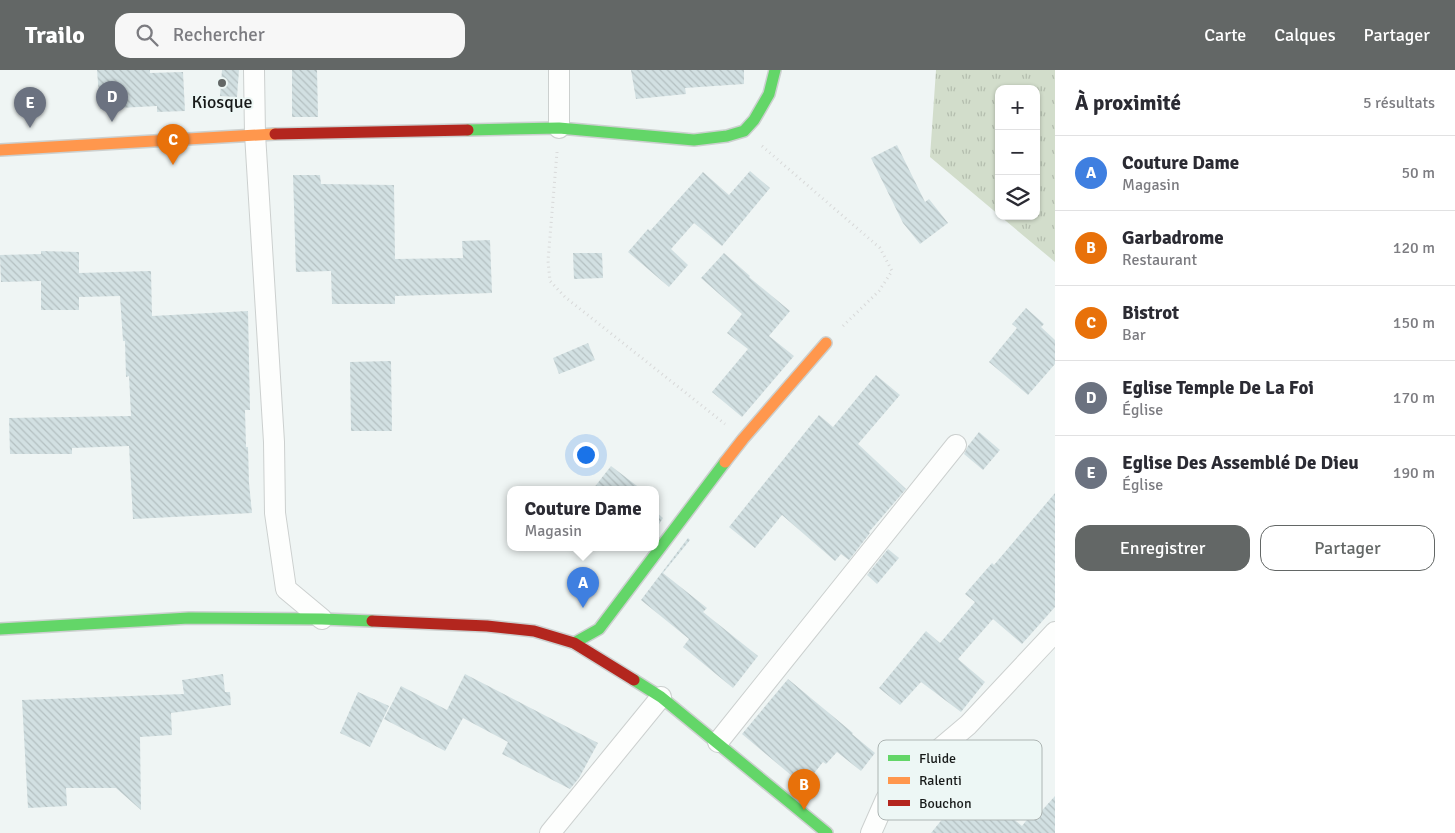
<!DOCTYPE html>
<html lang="fr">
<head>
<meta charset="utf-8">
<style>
  :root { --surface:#fff; --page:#f7f7f7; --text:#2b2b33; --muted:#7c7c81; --line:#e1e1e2; --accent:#636766 }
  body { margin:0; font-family:Signika,sans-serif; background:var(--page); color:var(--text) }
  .controls { position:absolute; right:15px; top:15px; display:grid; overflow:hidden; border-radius:10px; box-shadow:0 1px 4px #0004 }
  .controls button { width:45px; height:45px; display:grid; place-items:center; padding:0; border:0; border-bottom:1px solid var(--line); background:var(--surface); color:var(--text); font:25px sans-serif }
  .you { position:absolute; left:585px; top:384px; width:18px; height:18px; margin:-12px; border:4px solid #fff; border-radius:50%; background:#1a73e8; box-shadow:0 0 0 8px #1a73e833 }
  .badge { display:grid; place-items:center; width:32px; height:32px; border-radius:50%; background:var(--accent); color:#fff; font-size:16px; font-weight:700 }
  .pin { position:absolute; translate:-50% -41px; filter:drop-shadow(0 1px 2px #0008) }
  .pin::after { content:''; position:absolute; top:26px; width:18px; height:15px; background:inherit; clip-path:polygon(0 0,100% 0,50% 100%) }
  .popup { position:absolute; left:507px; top:416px; width:152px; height:65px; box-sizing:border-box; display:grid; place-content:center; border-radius:10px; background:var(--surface); filter:drop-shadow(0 1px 4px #0005); font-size:16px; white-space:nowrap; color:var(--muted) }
  .popup b { font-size:19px; color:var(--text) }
  .popup::after { content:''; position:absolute; left:50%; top:100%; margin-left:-10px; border:10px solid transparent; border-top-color:var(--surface) }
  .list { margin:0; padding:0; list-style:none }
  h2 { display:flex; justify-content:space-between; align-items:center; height:65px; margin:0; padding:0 20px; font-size:21px }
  h2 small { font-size:16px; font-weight:400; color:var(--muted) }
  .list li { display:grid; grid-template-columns:32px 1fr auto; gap:15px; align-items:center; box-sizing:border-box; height:75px; padding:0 20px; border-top:1px solid var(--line) }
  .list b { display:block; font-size:19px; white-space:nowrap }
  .list p { margin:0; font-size:16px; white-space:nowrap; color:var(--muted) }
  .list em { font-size:16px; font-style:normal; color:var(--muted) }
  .actions { display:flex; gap:10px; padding:15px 20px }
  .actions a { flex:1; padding:11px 0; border:1px solid var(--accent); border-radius:15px; text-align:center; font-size:18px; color:var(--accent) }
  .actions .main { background:var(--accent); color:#fff }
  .icon { flex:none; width:28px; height:28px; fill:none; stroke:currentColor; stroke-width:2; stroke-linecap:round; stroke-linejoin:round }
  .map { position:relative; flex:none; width:1055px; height:763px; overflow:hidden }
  header { display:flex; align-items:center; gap:30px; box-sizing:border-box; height:70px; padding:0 25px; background:var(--accent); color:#fff }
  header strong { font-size:24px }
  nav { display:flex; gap:28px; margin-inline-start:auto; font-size:18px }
  .search { width:350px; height:45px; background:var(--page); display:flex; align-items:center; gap:12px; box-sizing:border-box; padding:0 18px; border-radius:15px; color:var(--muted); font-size:19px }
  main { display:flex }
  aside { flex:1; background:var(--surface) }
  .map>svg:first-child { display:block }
  .park { fill:url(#park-tufts) }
  .building { fill:url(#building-back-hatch) }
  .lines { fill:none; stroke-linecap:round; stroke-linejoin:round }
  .street-casing { stroke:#ccd0cf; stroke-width:22 }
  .fast-casing { stroke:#ccd0cf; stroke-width:14 }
  .slow-casing { stroke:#ccd0cf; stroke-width:14 }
  .jam-casing { stroke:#ccd0cf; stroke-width:14 }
  .path { stroke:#d8d9d9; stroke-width:3; stroke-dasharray:1 4; stroke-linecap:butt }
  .street { stroke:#fdfefd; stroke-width:20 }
  .fast { stroke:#63d668; stroke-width:11 }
  .slow { stroke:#ff974d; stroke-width:11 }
  .jam { stroke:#b3261e; stroke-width:11 }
  .poi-dot { fill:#636766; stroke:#edf7f5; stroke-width:2 }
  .labels { text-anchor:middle; stroke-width:4; stroke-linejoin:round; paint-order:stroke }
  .poi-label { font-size:18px; fill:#171a19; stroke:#edf7f5 }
  .key { fill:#edf7f5; stroke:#adb5b3; stroke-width:1 }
  .key-label { font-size:14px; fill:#171a19 }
</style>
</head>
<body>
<header>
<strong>Trailo</strong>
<div class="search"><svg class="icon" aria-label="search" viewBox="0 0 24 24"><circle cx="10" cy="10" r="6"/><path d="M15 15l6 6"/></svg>Rechercher</div>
<nav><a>Carte</a><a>Calques</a><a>Partager</a></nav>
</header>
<main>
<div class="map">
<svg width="1055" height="763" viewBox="0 0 1055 763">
  <defs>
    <pattern id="park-tufts" width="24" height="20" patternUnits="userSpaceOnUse" patternTransform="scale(1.25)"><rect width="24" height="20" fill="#d2ddcb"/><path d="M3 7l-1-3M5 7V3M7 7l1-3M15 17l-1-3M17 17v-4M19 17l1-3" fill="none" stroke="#b4bdae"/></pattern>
    <pattern id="building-back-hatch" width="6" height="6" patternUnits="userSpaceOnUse" patternTransform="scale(1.25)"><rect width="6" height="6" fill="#d2e0e2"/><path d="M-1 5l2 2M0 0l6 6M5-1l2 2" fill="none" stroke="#b4c0c1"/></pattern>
  </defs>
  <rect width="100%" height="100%" fill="#eff5f4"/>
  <path class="park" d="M 936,0 L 1055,0 L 1055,192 L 1000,146 L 1036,146 L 1036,19 L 999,19 L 999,145 L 930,87 Z"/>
  <g class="building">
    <path d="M 97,0 L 150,0 L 150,3 L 183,2 L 185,41 L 157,42 L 157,36 L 100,39 Z"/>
    <path d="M 222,0 L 239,0 L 237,27 L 220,26 Z"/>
    <path d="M 292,0 L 317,0 L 318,47 L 292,47 Z"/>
    <path d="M 631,0 L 744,0 L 744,14 L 685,18 L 686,24 L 636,29 Z"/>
    <path d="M 897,75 L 925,132 L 929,129 L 948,153 L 920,174 L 903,153 L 871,88 Z"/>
    <path d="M 750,101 L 770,118 L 722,176 L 694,153 L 671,179 L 688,195 L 669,217 L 628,182 L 648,159 L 650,161 L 703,102 L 729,125 Z"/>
    <path d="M 293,105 L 320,105 L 321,114 L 394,115 L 395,189 L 463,188 L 462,171 L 490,170 L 492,223 L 395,226 L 395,234 L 332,234 L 331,201 L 296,202 Z"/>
    <path d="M 41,181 L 79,182 L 79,203 L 151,201 L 152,246 L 248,241 L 250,340 L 245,340 L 246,377 L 248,377 L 249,413 L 252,443 L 133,449 L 129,376 L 72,378 L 72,384 L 10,384 L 9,348 L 131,346 L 129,306 L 126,307 L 125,271 L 123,271 L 120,226 L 79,227 L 79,240 L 41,240 L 41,211 L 1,212 L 0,185 L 41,184 Z"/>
    <path d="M 573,183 L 602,183 L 603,208 L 574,209 Z"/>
    <path d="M 724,183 L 750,206 L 749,207 L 790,241 L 769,266 L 794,286 L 742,347 L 712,322 L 748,279 L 727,263 L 742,244 L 701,208 Z"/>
    <path d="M 1026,238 L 1044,254 L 1041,257 L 1055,270 L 1055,294 L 1028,325 L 989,292 L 1017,258 L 1012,254 Z"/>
    <path d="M 588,273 L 595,290 L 559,304 L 553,288 Z"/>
    <path d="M 391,291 L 392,361 L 351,361 L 350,292 Z"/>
    <path d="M 876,305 L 900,325 L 858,374 L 906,419 L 869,462 L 870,463 L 849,490 L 841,484 L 835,491 L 782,445 L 755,478 L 729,457 L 819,345 L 833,357 Z"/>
    <path d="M 979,362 L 1000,380 L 983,400 L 964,384 L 968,376 Z"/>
    <path d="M 611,396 L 641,419 L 593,419 Z"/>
    <path d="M 1055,423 L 1055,537 L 1022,574 L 993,549 L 958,589 L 985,612 L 961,642 L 921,612 L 900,635 L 879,618 L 926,561 L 940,573 L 975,532 L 965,524 L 992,493 L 994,495 Z"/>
    <path d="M 656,442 L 663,448 L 656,459 Z"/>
    <path d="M 688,468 L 690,470 L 663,503 L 707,538 L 703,542 L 758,586 L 733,618 L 683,577 L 689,569 L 641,530 Z"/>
    <path d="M 888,479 L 899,488 L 877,514 L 867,505 Z"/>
    <path d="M 223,604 L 225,622 L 230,622 L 231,635 L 171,643 L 172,665 L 140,667 L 141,740 L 116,718 L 66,718 L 67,736 L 28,738 L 22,630 L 184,624 L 182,610 Z"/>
    <path d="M 465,604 L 598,673 L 579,708 L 570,719 L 502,684 L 508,672 L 463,648 L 445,681 L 384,649 L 401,616 L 447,640 Z"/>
    <path d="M 788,609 L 853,663 L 852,664 L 875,683 L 861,701 L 837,682 L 826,694 L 823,692 L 804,716 L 742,664 Z"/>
    <path d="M 358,622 L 389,636 L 370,677 L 340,663 Z"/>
    <path d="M 971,714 L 1022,756 L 1033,742 L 1037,746 L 1055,726 L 1055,763 L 931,763 Z"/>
  </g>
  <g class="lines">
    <g class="street-casing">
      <g id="street">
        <path d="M 254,0 L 255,64 L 274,372 L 275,443 L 286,519 L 322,549"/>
        <path d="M 559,0 L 559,58"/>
        <path d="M 718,672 L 956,375"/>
        <path d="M 550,763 L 661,627"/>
        <path d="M 871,763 L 886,729 L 898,714 L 968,655 L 1055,562"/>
      </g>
    </g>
    <g class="fast-casing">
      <g id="fast">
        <path d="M 468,60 L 559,58 L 694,70 L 727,66 L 744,61 L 754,50 L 769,24 L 775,0"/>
        <path d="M 0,559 L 189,548 L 322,549 L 372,551"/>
        <path d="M 574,573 L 599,559 L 725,392"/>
        <path d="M 634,610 L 661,627 L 827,763"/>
      </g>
    </g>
    <g class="slow-casing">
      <g id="slow">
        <path d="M 0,80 L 275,64"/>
        <path d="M 725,392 L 743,369 L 826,273"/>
      </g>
    </g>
    <g class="jam-casing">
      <g id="jam">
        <path d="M 275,64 L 468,60"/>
        <path d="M 372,551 L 487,556 L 534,561 L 574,573 L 634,610"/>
      </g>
    </g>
    <g class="path">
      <path d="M 762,76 L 880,178 L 892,201 L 879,221 L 843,256"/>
      <path d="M 557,82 L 548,191 L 550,211 L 565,227 L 725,354"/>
    </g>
    <use href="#street" class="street"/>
    <use href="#fast" class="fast"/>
    <use href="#slow" class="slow"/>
    <use href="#jam" class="jam"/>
  </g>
  <circle class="poi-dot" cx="222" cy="13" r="5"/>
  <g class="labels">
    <g class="poi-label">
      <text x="222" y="38">Kiosque</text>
    </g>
  </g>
  <rect x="878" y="670" width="164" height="80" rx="8" class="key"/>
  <rect x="888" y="685" width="22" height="6" fill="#63d668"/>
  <rect x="888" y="707" width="22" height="7" fill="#ff974d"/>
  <rect x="888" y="730" width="22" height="6" fill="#b3261e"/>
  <g class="key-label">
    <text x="919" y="693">Fluide</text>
    <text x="919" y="715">Ralenti</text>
    <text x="919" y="738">Bouchon</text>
  </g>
</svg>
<div class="controls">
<button>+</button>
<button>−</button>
<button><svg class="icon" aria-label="layers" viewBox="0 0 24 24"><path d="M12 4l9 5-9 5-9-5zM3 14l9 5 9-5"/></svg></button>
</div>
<div class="you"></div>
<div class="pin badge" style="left:583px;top:538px;background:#3f7fe0">A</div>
<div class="popup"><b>Couture Dame</b>Magasin</div>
<div class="pin badge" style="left:804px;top:740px;background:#e8710a">B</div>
<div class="pin badge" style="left:173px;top:95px;background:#e8710a">C</div>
<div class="pin badge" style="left:112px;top:52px;background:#6b7280">D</div>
<div class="pin badge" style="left:30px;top:58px;background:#6b7280">E</div>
</div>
<aside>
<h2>À proximité<small>5 résultats</small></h2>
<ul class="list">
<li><span class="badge" style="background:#3f7fe0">A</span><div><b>Couture Dame</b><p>Magasin</p></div><em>50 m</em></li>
<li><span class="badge" style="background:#e8710a">B</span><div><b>Garbadrome</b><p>Restaurant</p></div><em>120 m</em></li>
<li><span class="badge" style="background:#e8710a">C</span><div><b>Bistrot</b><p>Bar</p></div><em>150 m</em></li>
<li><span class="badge" style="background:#6b7280">D</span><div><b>Eglise Temple De La Foi</b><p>Église</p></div><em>170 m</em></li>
<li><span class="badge" style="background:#6b7280">E</span><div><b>Eglise Des Assemblé De Dieu</b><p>Église</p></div><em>190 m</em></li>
</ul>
<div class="actions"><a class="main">Enregistrer</a><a>Partager</a></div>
</aside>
</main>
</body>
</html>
